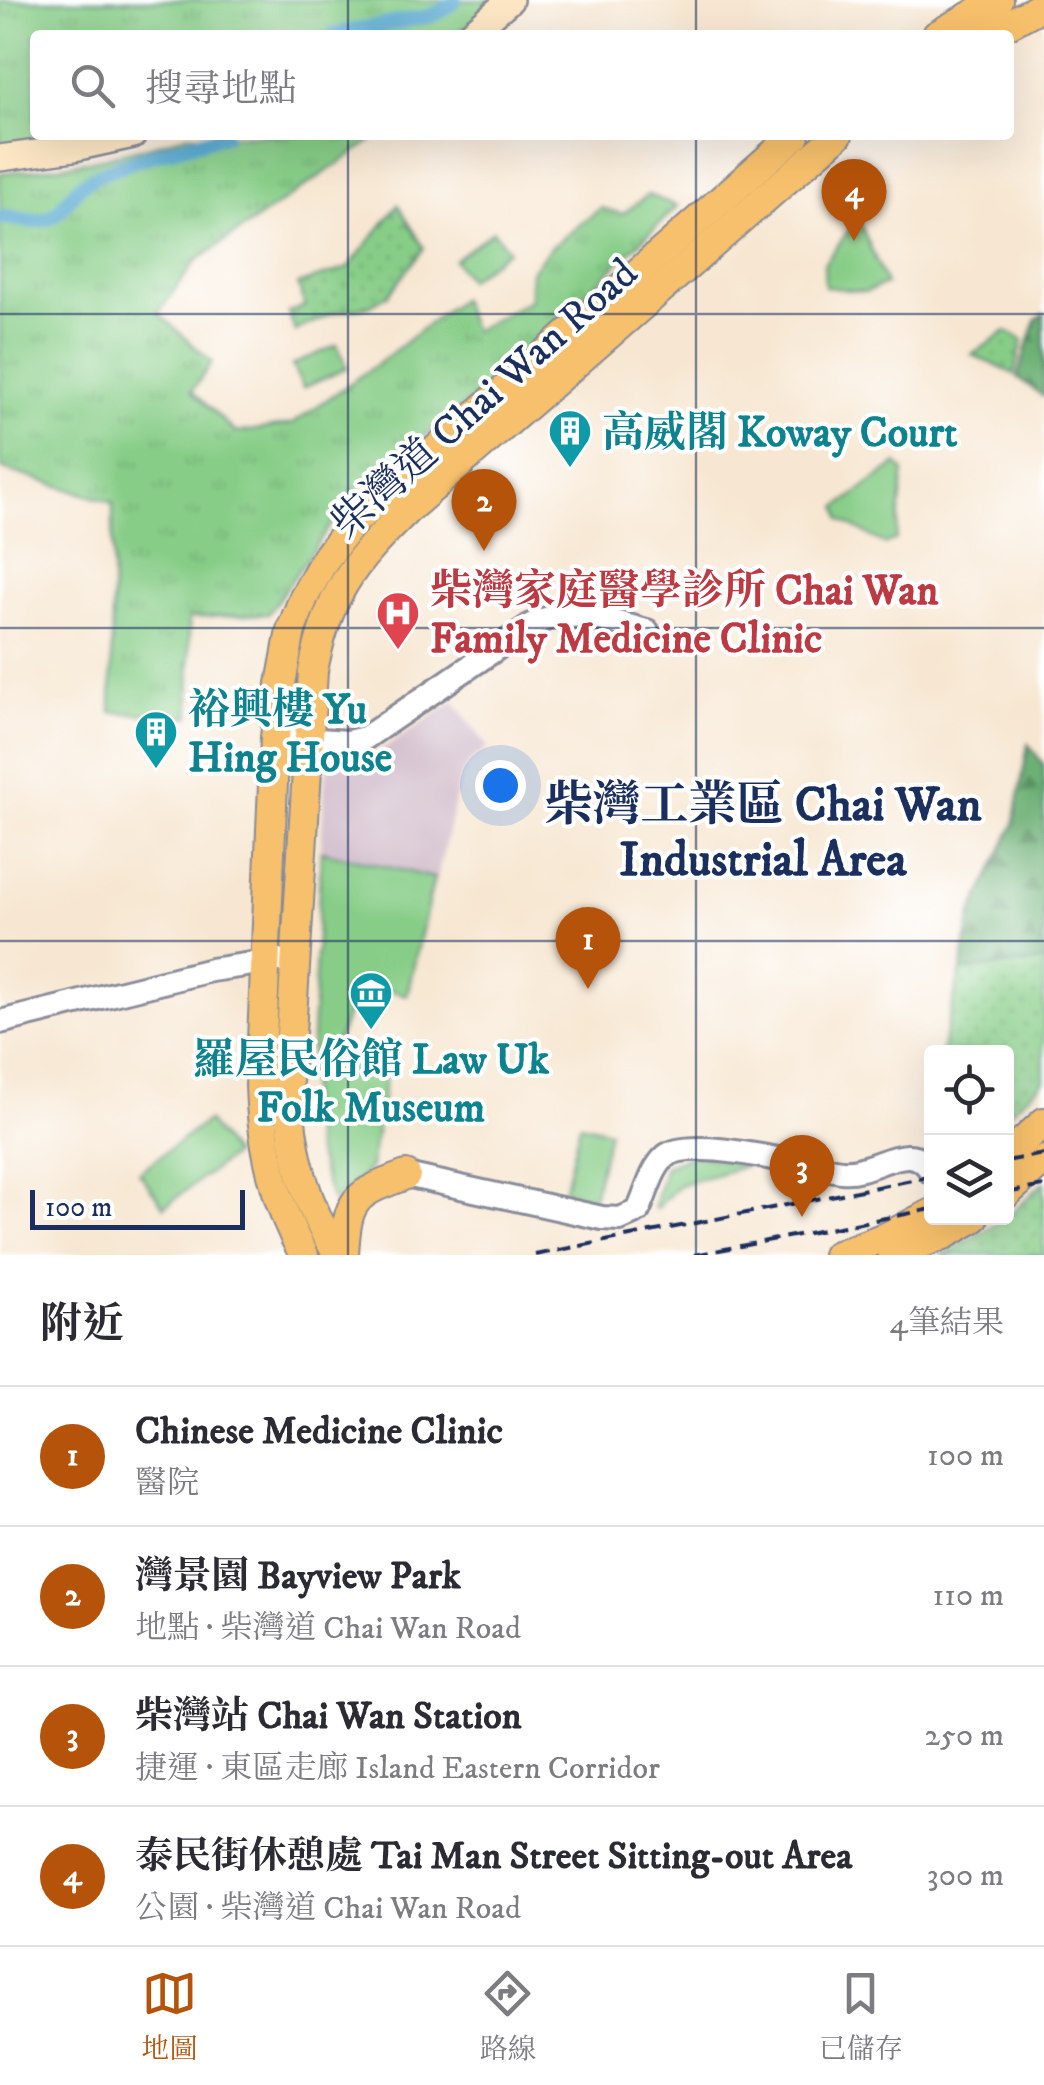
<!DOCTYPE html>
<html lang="zh-TW">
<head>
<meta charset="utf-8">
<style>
  :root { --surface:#fff; --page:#f7f7f7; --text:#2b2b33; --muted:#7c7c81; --line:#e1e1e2; --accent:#b45309 }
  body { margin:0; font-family:"IM FELL DW Pica","Noto Serif TC",serif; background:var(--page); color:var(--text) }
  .controls { position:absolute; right:30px; bottom:30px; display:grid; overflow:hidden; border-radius:10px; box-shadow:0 10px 40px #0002 }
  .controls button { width:90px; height:90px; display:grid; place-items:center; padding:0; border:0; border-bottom:2px solid var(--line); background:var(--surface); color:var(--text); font:50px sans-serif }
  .scale { position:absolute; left:30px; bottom:25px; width:215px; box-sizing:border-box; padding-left:10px; border:5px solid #1b2f5e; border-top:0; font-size:28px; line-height:35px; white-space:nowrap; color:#1b2f5e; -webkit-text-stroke:8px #fff; paint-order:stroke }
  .you { position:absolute; left:500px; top:785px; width:35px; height:35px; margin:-25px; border:8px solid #fff; border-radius:50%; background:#1a73e8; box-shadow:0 0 0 15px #1a73e833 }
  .badge { display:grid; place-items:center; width:65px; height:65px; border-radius:50%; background:var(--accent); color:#fff; font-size:32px; font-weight:700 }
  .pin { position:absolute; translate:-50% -82px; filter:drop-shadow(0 2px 5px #0008) }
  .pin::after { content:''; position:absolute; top:52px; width:35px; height:30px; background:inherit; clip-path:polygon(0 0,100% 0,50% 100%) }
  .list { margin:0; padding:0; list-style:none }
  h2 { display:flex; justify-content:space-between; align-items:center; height:130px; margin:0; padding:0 40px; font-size:42px }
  h2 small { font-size:32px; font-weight:400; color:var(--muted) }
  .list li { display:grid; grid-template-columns:65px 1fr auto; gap:30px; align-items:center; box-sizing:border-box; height:140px; padding:0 40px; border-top:2px solid var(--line) }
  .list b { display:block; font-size:38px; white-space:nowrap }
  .list p { margin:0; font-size:32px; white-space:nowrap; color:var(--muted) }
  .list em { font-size:32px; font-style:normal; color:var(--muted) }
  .icon { flex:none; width:55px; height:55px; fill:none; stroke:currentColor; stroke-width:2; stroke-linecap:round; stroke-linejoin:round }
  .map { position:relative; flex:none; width:1044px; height:1255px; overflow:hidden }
  .search { position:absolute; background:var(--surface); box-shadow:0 10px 40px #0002; left:30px; right:30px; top:30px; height:110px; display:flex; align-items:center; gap:25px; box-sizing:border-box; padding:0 35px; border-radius:10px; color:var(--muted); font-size:38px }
  .sheet { height:690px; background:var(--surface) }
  nav { display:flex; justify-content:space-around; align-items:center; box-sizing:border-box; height:140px; border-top:2px solid var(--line); background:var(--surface); font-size:28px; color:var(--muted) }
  nav a { display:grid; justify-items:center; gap:5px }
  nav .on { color:var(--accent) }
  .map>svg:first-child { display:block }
  .industrial { fill:#d1bdcb }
  .grass { fill:url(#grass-tufts); stroke:#517e72; stroke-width:2.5 }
  .forest { fill:url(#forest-firs); stroke:#447069; stroke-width:2.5 }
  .park { fill:url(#park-dots); stroke:#517e72; stroke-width:2.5 }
  .garden { fill:#87cd87; stroke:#517e72; stroke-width:2.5 }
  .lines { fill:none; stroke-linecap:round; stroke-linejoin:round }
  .canal { stroke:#55a7d0; stroke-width:15 }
  .tertiary-casing { stroke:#898b98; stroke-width:28 }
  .secondary-casing { stroke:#898b98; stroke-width:30 }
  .primary-casing { stroke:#898b98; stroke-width:32 }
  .trunk-casing { stroke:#898b98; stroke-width:32 }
  .tertiary { stroke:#fff; stroke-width:22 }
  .secondary { stroke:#fce6c4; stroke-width:25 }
  .primary { stroke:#f7c06c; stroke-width:28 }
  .trunk { stroke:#f7c06c; stroke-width:28 }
  .rail { stroke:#1b2f5e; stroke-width:4; stroke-dasharray:15 8; stroke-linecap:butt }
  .grid { fill:none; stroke:#1b2f5e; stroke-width:2.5; stroke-opacity:0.55 }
  .labels { text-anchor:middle; stroke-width:8; stroke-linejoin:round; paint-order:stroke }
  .street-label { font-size:42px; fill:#1b2f5e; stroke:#fff }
  .culture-label { font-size:42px; font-weight:bold; fill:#0d838f; stroke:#fff; text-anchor:start }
  .health-label { font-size:42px; font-weight:bold; fill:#be3a42; stroke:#fff; text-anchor:start }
  .quarter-label { font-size:48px; font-weight:bold; fill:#1b2f5e; stroke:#fff }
</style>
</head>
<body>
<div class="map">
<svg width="1044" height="1255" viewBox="0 0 1044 1255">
  <defs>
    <pattern id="grass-tufts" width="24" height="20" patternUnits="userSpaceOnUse" patternTransform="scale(2.5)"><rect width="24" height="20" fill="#87cd87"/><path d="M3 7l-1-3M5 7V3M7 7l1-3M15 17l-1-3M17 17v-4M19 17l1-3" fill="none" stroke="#74b077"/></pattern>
    <pattern id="forest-firs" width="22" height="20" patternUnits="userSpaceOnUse" patternTransform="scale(2.5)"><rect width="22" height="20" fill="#6db074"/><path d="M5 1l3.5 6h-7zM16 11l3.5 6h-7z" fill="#599062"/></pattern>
    <pattern id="park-dots" width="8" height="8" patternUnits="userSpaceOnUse" patternTransform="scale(2.5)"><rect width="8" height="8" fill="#87cd87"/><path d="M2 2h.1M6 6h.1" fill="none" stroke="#74b077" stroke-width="1.8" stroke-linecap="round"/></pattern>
  </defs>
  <rect width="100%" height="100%" fill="#fff"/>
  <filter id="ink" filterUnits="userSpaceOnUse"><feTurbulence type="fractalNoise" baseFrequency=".01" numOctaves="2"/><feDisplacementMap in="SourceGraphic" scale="20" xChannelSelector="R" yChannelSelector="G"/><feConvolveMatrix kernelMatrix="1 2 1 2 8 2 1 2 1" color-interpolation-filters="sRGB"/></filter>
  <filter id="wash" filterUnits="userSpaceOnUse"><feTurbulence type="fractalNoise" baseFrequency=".0048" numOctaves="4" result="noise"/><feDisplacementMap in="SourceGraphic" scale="40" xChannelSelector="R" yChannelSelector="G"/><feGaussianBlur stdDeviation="2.25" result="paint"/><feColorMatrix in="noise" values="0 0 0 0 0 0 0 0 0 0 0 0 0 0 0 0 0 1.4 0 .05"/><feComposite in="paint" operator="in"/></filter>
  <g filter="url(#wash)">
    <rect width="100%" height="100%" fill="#f7e7d2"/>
    <path class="industrial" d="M 454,701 L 488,748 L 471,761 L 460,779 L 437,879 L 321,851 L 325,776 L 330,763 L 378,753 Z"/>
    <g class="grass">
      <path d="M 0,0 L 498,0 L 475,21 L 453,35 L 35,35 L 35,135 L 109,135 L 0,150 Z"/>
      <path d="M 186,135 L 380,135 L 196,261 L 158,313 L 212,362 L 192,391 L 236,433 L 292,424 L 379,363 L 460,299 L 473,331 L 530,300 L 531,272 L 549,249 L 601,208 L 623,214 L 648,195 L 678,206 L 492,383 L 356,489 L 268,614 L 189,618 L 190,717 L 111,712 L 113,503 L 0,468 L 0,173 C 65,168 124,156 186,135 Z"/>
    </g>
    <g class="forest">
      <path d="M 1044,314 L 1044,397 L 1017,377 L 1036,320 Z"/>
      <path d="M 1028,744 L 1044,765 L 1044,961 L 961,971 L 972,913 L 1014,825 Z"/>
    </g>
    <g class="park">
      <path d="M 398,205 L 424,248 L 389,294 L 369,306 L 333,313 L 295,331 L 288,313 L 305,306 L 298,284 L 348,268 Z"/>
      <path d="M 1006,331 L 1023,340 L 1014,374 L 972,355 Z"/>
      <path d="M 1044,961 L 1044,1081 L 1007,1114 L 1006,1052 L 941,1052 L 961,971 Z"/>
      <path d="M 1044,1182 L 1044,1255 L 942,1255 L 1006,1218 Z"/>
    </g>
    <g class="garden">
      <path d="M 858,218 L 886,284 L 865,292 L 825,287 L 824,264 Z"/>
      <path d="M 493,231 L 508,250 L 468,280 L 454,260 Z"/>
      <path d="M 337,345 L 347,368 L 303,388 L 292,365 Z"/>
      <path d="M 897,464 L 904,472 L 896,539 L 885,544 L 841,520 L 838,507 Z"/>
      <path d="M 321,851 L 434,878 L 407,995 L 359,982 L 331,1058 L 386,1076 L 370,1168 L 332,1202 L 315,1149 L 309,1101 Z"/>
      <path d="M 207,1121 L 233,1155 L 164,1207 L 139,1172 Z"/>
      <path d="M 580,1124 L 609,1131 L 593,1198 L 564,1191 Z"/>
      <path d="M 695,1154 L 746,1166 L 679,1185 L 656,1209 L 654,1207 L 665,1166 Z"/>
    </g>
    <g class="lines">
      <g class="canal">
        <path d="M 332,35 L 430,16 L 444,10 L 455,0"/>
        <path d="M 0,217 C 14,218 33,224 46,219 C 66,211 69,191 85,182 C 123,160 182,147 225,135"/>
      </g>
    </g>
  </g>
  <g filter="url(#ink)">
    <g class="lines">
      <g class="tertiary-casing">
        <g id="tertiary">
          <path d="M 275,737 L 348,742 L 365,738 L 528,627 C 565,604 608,621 647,631"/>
          <path d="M 0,1022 L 211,970 L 279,960"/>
          <path d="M 406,1175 L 602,1218 L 620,1219 L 638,1211 C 647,1193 651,1169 666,1156 C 692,1135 807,1167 842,1171 C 874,1175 912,1134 932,1173"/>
        </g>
      </g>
      <g class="secondary-casing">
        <g id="secondary">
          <path d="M 469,35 L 510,0"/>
          <path d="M 0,158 L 74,148 L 133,135"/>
        </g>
      </g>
      <g class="primary-casing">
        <g id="primary">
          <path d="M 937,35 L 998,0"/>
          <path d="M 988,35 L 1044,5"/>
          <path d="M 304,1255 C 275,1204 262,1144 260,1086 L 275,737 L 281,684 L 291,630 L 304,597 L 323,562 L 351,524 L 795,135"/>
          <path d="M 339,1255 C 304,1206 290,1143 288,1083 L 313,671 C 327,596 352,564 406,511 L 838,135"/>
          <path d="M 344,1255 C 347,1198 354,1194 406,1175"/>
        </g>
      </g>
      <g class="trunk-casing">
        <g id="trunk">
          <path d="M 1006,1157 L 1044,1122"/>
          <path d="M 1006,1194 L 1044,1160"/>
          <path d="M 837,1255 L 890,1235 L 932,1213"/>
          <path d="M 892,1255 L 944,1235 L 974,1218"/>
        </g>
      </g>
      <use href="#tertiary" class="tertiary"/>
      <use href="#secondary" class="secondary"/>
      <use href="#primary" class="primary"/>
      <use href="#trunk" class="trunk"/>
      <g class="rail">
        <path d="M 1006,1161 L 1044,1154"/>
        <path d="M 1006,1193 L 1044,1186"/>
        <path d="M 535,1255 L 932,1176"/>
        <path d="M 694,1255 L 932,1209"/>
      </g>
    </g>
  </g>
  <path class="grid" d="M 348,0 L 348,35M 696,0 L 696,35M 348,135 L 348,1255M 696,135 L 696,1255M 0,314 L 1044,314M 0,628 L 1044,628M 0,941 L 1044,941"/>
  <defs>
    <g id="building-pin" transform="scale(2.25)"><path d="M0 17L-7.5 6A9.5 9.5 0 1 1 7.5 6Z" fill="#0f9aa8" stroke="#fff"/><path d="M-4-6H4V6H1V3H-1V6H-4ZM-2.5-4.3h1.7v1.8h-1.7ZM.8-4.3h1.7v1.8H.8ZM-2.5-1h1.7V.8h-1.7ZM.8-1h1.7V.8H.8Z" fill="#fff"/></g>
    <g id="hospital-pin" transform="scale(2.25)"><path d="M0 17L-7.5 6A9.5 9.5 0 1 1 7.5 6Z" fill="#e0444e" stroke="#fff"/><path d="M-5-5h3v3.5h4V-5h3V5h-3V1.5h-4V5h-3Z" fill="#fff"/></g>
    <g id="museum-pin" transform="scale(2.25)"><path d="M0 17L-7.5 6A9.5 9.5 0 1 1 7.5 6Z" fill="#0f9aa8" stroke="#fff"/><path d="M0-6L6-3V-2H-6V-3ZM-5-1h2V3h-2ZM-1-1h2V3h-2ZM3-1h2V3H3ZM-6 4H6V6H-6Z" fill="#fff"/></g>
  </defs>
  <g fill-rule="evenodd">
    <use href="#building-pin" x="570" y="431"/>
    <use href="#hospital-pin" x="398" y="613"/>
    <use href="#building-pin" x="156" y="732"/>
    <use href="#museum-pin" x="371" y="993"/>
  </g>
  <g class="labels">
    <g class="street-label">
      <text transform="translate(483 397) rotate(-42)" y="15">柴灣道 Chai Wan Road</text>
    </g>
    <g class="culture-label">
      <text x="602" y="446">高威閣 Koway Court</text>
      <text x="188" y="723">裕興樓 Yu<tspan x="188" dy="48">Hing House</tspan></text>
      <text x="371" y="1073" text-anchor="middle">羅屋民俗館 Law Uk<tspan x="371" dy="48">Folk Museum</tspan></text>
    </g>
    <g class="health-label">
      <text x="430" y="604">柴灣家庭醫學診所 Chai Wan<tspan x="430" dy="48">Family Medicine Clinic</tspan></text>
    </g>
    <g class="quarter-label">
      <text x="763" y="820">柴灣工業區 Chai Wan<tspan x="763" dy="55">Industrial Area</tspan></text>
    </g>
  </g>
</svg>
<div class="controls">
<button><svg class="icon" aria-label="locate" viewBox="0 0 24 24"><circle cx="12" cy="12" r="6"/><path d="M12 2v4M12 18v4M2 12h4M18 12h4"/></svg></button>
<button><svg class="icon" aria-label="layers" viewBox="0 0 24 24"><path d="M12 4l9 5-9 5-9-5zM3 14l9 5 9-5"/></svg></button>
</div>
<div class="scale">100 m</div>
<div class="you"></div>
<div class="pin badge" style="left:588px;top:989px">1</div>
<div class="pin badge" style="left:484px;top:551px">2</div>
<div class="pin badge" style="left:802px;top:1217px">3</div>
<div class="pin badge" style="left:854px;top:241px">4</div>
<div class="search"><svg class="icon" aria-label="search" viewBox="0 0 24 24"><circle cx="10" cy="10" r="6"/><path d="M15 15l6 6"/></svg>搜尋地點</div>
</div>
<section class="sheet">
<h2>附近<small>4筆結果</small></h2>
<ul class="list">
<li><span class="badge">1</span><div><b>Chinese Medicine Clinic</b><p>醫院</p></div><em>100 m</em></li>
<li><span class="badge">2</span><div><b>灣景園 Bayview Park</b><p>地點 · 柴灣道 Chai Wan Road</p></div><em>110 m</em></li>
<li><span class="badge">3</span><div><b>柴灣站 Chai Wan Station</b><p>捷運 · 東區走廊 Island Eastern Corridor</p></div><em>250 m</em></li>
<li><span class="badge">4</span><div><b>泰民街休憩處 Tai Man Street Sitting-out Area</b><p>公園 · 柴灣道 Chai Wan Road</p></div><em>300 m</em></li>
</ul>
</section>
<nav>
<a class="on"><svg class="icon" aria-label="map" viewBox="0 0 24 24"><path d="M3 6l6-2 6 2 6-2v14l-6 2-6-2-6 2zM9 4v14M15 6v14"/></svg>地圖</a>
<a><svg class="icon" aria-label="directions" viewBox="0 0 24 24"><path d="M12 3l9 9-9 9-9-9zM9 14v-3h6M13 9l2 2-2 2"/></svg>路線</a>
<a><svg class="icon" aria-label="saved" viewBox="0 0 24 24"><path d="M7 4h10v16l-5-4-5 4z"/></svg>已儲存</a>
</nav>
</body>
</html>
